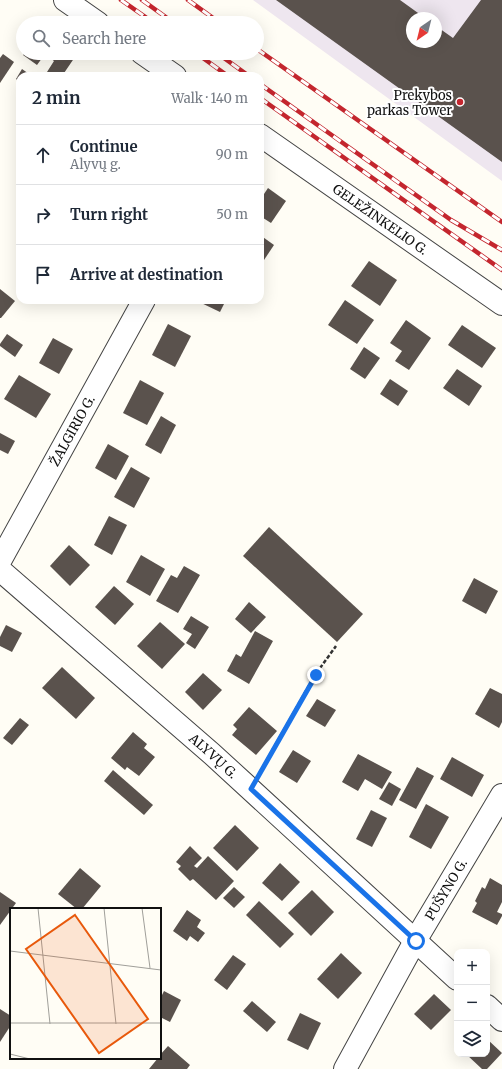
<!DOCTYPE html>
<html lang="en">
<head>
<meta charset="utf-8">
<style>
  :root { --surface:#fff; --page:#f2f2f3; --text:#1f2937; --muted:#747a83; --line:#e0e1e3 }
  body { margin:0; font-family:Merriweather,serif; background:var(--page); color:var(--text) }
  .controls { position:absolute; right:12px; bottom:12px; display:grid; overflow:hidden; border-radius:8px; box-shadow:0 4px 16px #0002 }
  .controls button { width:36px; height:36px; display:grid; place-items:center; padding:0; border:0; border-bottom:1px solid var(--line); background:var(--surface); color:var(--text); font:20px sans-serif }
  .compass { position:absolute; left:406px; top:12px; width:36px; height:36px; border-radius:50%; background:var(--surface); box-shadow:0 4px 16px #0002; rotate:215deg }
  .stop { position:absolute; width:12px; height:12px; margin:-9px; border:3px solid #1a73e8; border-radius:50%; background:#fff }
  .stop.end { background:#1a73e8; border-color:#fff; box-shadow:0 1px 4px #0008 }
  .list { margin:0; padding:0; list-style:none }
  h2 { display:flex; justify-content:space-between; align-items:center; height:52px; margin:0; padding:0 16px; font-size:17px }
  h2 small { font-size:13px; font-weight:400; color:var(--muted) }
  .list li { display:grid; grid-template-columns:26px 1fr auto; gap:12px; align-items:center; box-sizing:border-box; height:60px; padding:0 16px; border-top:1px solid var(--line) }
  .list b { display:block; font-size:15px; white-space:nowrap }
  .list p { margin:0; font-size:13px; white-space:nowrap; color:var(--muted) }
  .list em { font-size:13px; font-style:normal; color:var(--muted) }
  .icon { flex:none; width:22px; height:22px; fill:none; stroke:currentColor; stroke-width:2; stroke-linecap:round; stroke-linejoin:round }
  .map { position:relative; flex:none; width:502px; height:1069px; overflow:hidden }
  .search { position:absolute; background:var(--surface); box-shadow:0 4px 16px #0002; left:16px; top:16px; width:248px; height:44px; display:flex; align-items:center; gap:10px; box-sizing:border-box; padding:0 14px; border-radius:22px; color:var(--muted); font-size:15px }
  .panel { position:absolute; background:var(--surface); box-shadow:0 4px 16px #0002; left:16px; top:72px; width:248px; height:232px; border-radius:12px }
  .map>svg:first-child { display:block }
  .industrial { fill:#eee6ef; fill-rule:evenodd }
  .building { fill:#5a524d }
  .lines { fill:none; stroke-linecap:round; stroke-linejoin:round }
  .minor-casing { stroke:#444; stroke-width:24 }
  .path { stroke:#333; stroke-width:2.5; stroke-dasharray:4 2; stroke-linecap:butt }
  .minor { stroke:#fff; stroke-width:22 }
  .rail-casing { stroke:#c4262e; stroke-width:4.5 }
  .rail { stroke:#fff; stroke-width:3; stroke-dasharray:9; stroke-linecap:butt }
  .route { stroke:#1a73e8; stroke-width:5 }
  .poi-dot { fill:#c4262e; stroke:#fff; stroke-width:1.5 }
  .labels { text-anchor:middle; stroke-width:4; stroke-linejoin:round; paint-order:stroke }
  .poi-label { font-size:13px; fill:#111; stroke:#fff; text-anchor:end }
  .street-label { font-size:13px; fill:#111; stroke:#fff }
  .inset-road { fill:none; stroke:#a09f9a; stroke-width:1 }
  .view { fill:#e8590c; fill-opacity:0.15; stroke:#e8590c; stroke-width:2 }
  .inset-edge { fill:none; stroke:#111; stroke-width:2 }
</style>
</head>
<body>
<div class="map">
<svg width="502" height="1069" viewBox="0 0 502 1069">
  <rect width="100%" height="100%" fill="#fffdf5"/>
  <path class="industrial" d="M 253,0 L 502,0 L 502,181 ZM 412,18 L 436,18 L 436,42 L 412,42 Z"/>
  <g class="building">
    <path d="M 276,0 L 400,0 L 425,18 L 412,18 L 412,42 L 436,42 L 436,26 L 453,38 L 481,0 L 502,0 L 502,162 Z"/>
    <path d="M 25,53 L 76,53 L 77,54 L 62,76 L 53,76 L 47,72 L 54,61 L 45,54 L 37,65 L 23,55 Z"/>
    <path d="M 3,54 L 14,62 L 0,83 L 0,58 Z"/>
    <path d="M 22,69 L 32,76 L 20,76 L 20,82 L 16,79 Z"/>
    <path d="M 268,188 L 286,201 L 271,223 L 260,216 L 260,200 Z"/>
    <path d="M 260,235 L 274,245 L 260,266 Z"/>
    <path d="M 369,261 L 397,280 L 380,306 L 351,286 Z"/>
    <path d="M 0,289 L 15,301 L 1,318 L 0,318 Z"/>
    <path d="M 195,300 L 226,300 L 220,312 Z"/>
    <path d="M 345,300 L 374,320 L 357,344 L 328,325 Z"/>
    <path d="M 406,320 L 431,338 L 409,370 L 395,361 L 402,351 L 390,343 Z"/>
    <path d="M 168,324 L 191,336 L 175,367 L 152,355 Z"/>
    <path d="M 462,325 L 496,348 L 482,368 L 448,345 Z"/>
    <path d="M 7,334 L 23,345 L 15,357 L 0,346 L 0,344 Z"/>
    <path d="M 53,338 L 73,349 L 59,374 L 39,363 Z"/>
    <path d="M 364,347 L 380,358 L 365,379 L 350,369 Z"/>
    <path d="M 457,369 L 482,386 L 469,406 L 443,388 Z"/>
    <path d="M 19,375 L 51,394 L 36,418 L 4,399 Z"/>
    <path d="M 390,379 L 408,391 L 398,406 L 380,394 Z"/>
    <path d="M 140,380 L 164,393 L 147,425 L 123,413 Z"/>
    <path d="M 161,416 L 176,425 L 161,454 L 145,445 Z"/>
    <path d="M 0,433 L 15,441 L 8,454 L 0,450 Z"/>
    <path d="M 108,444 L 129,456 L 116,480 L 95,468 Z"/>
    <path d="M 131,467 L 150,478 L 134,508 L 114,497 Z"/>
    <path d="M 109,516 L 127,525 L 112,555 L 94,545 Z"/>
    <path d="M 269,527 L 363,614 L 337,642 L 243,556 Z"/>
    <path d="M 69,545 L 90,565 L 70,586 L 50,566 Z"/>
    <path d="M 141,555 L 165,569 L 150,596 L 126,582 Z"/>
    <path d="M 184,566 L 200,575 L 178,613 L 156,601 L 171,575 L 177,578 Z"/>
    <path d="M 474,578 L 498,591 L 486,614 L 462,601 Z"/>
    <path d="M 114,586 L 134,604 L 115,625 L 95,607 Z"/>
    <path d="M 249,602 L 266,617 L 251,633 L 235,619 Z"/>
    <path d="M 191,616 L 209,627 L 195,649 L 186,643 L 192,634 L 183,629 Z"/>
    <path d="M 160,622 L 185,644 L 162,669 L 137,646 Z"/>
    <path d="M 6,625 L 22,633 L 12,652 L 0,646 L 0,637 Z"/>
    <path d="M 255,631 L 273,641 L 249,684 L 227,671 L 236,654 L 241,657 Z"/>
    <path d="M 62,667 L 95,698 L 76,719 L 42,688 Z"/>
    <path d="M 203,673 L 222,690 L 203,710 L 185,692 Z"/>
    <path d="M 490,688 L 502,694 L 502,722 L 499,728 L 475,714 Z"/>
    <path d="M 317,699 L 336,710 L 325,727 L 306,716 Z"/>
    <path d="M 249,707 L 277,731 L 256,755 L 232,735 L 237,729 L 233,725 Z"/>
    <path d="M 20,718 L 29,725 L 12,745 L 3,738 Z"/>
    <path d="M 133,732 L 147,744 L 144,748 L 155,757 L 139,776 L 127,767 L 125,770 L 111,758 Z"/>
    <path d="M 293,750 L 311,761 L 297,783 L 279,772 Z"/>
    <path d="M 358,754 L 392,772 L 382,789 L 365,779 L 358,791 L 342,782 Z"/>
    <path d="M 452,757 L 484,775 L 472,797 L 440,779 Z"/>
    <path d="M 417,767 L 434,776 L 416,809 L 399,800 Z"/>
    <path d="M 113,770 L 153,805 L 144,815 L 104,781 Z"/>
    <path d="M 389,782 L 401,789 L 392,806 L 379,799 Z"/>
    <path d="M 426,804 L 449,817 L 431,849 L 409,837 Z"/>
    <path d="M 371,810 L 387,818 L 372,847 L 356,839 Z"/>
    <path d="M 235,825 L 259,848 L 237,871 L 213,848 Z"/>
    <path d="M 190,846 L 202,858 L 194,866 L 197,868 L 208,856 L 234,881 L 216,900 L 193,879 L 190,881 L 178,869 L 181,866 L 176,862 Z"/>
    <path d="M 280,863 L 300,882 L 282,901 L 262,883 Z"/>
    <path d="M 80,868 L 101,886 L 82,909 L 77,909 L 58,894 Z"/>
    <path d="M 490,878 L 502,885 L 502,902 L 497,912 L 502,914 L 502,916 L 497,925 L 472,912 L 477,903 L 475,901 L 482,887 L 485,889 Z"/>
    <path d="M 234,887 L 245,897 L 234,908 L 223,898 Z"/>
    <path d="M 312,890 L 334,912 L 311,936 L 288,913 Z"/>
    <path d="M 0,892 L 16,903 L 0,925 Z"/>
    <path d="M 259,901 L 294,934 L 280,948 L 246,915 Z"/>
    <path d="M 187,910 L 201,920 L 197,927 L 205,933 L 198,942 L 190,936 L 187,941 L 173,931 Z"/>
    <path d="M 341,953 L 362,973 L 338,999 L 317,979 Z"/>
    <path d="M 233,955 L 246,964 L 227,990 L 214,980 Z"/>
    <path d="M 164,991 L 181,1000 L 170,1022 L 160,1017 L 160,999 Z"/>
    <path d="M 434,994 L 451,1010 L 431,1030 L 414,1014 Z"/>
    <path d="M 252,1001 L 276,1022 L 267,1032 L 243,1011 Z"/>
    <path d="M 0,1009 L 11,1016 L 11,1025 L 0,1042 Z"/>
    <path d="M 300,1013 L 321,1023 L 308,1050 L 287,1040 Z"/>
    <path d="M 487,1039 L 502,1053 L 487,1069 L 482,1069 L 466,1054 L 487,1054 Z"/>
    <path d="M 168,1046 L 190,1065 L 187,1069 L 149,1069 L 158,1058 L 160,1058 L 160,1055 Z"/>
  </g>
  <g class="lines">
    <g class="minor-casing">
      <g id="minor">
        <path d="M 65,0 L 98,23"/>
        <path d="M 142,53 L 175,76"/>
        <path id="s1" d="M 260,135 L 502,304"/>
        <path id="s2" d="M 0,561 L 144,300"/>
        <path id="s3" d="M 0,570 L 212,754 L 457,979"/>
        <path d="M 487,1006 L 502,1020"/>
        <path id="s4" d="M 345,1069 L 415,941 L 502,795"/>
      </g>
    </g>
    <path class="path" d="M 260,772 L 315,675 L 336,646"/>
    <use href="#minor" class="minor"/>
    <g class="rail-casing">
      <g id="rail">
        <path d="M 121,0 L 154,23"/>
        <path d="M 142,0 L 174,23"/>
        <path d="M 188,0 L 220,23"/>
        <path d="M 257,49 L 502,222"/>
        <path d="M 196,53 L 228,76"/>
        <path d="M 217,53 L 249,76"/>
        <path d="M 260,84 L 451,220 L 502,250"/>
        <path d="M 260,98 L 502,270"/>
      </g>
    </g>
    <use href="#rail" class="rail"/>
  </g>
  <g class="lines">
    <path class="route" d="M 316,675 L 251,789 L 416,941"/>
  </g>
  <circle class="poi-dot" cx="460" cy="102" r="4"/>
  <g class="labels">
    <g class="poi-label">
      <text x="452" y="100">Prekybos<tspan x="452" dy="15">parkas Tower</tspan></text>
    </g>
    <g class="street-label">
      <text dy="5" stroke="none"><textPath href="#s1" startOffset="147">GELEŽINKELIO G.</textPath></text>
      <text dy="5" stroke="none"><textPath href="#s2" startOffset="149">ŽALGIRIO G.</textPath></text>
      <text dy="5" stroke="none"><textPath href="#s3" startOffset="283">ALYVŲ G.</textPath></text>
      <text dy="5" stroke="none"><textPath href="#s4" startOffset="206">PUŠYNO G.</textPath></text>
    </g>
  </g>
  <g transform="translate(10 908)">
    <rect width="151" height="151" fill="#fffdf5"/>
    <path class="inset-road" d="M 28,0 L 40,116M 94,0 L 106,116M 132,0 L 140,60M 0,43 L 151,62M 0,115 L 151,115M 0,146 L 20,151"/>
    <path class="view" d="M 65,7 L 138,111 L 89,145 L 16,41 Z"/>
    <rect width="151" height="151" class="inset-edge"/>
  </g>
</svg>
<div class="controls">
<button>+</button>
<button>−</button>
<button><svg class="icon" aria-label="layers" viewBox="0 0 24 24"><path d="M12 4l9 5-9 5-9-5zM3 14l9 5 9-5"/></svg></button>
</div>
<svg class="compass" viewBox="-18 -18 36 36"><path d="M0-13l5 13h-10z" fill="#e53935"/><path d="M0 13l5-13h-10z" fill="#747a83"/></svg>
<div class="stop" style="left:416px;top:941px"></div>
<div class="stop end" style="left:316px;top:675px"></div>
<div class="search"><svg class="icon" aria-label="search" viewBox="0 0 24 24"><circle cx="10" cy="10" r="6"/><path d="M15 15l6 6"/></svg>Search here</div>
<section class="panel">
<h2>2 min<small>Walk · 140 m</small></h2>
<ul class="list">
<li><svg class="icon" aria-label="ahead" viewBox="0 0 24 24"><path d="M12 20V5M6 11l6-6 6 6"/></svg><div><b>Continue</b><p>Alyvų g.</p></div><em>90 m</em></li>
<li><svg class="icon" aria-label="right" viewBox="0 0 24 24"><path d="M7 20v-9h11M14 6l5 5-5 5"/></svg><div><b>Turn right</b></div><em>50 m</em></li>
<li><svg class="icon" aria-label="arrive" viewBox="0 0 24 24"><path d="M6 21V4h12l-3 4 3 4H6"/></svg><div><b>Arrive at destination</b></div></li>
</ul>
</section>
</div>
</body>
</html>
